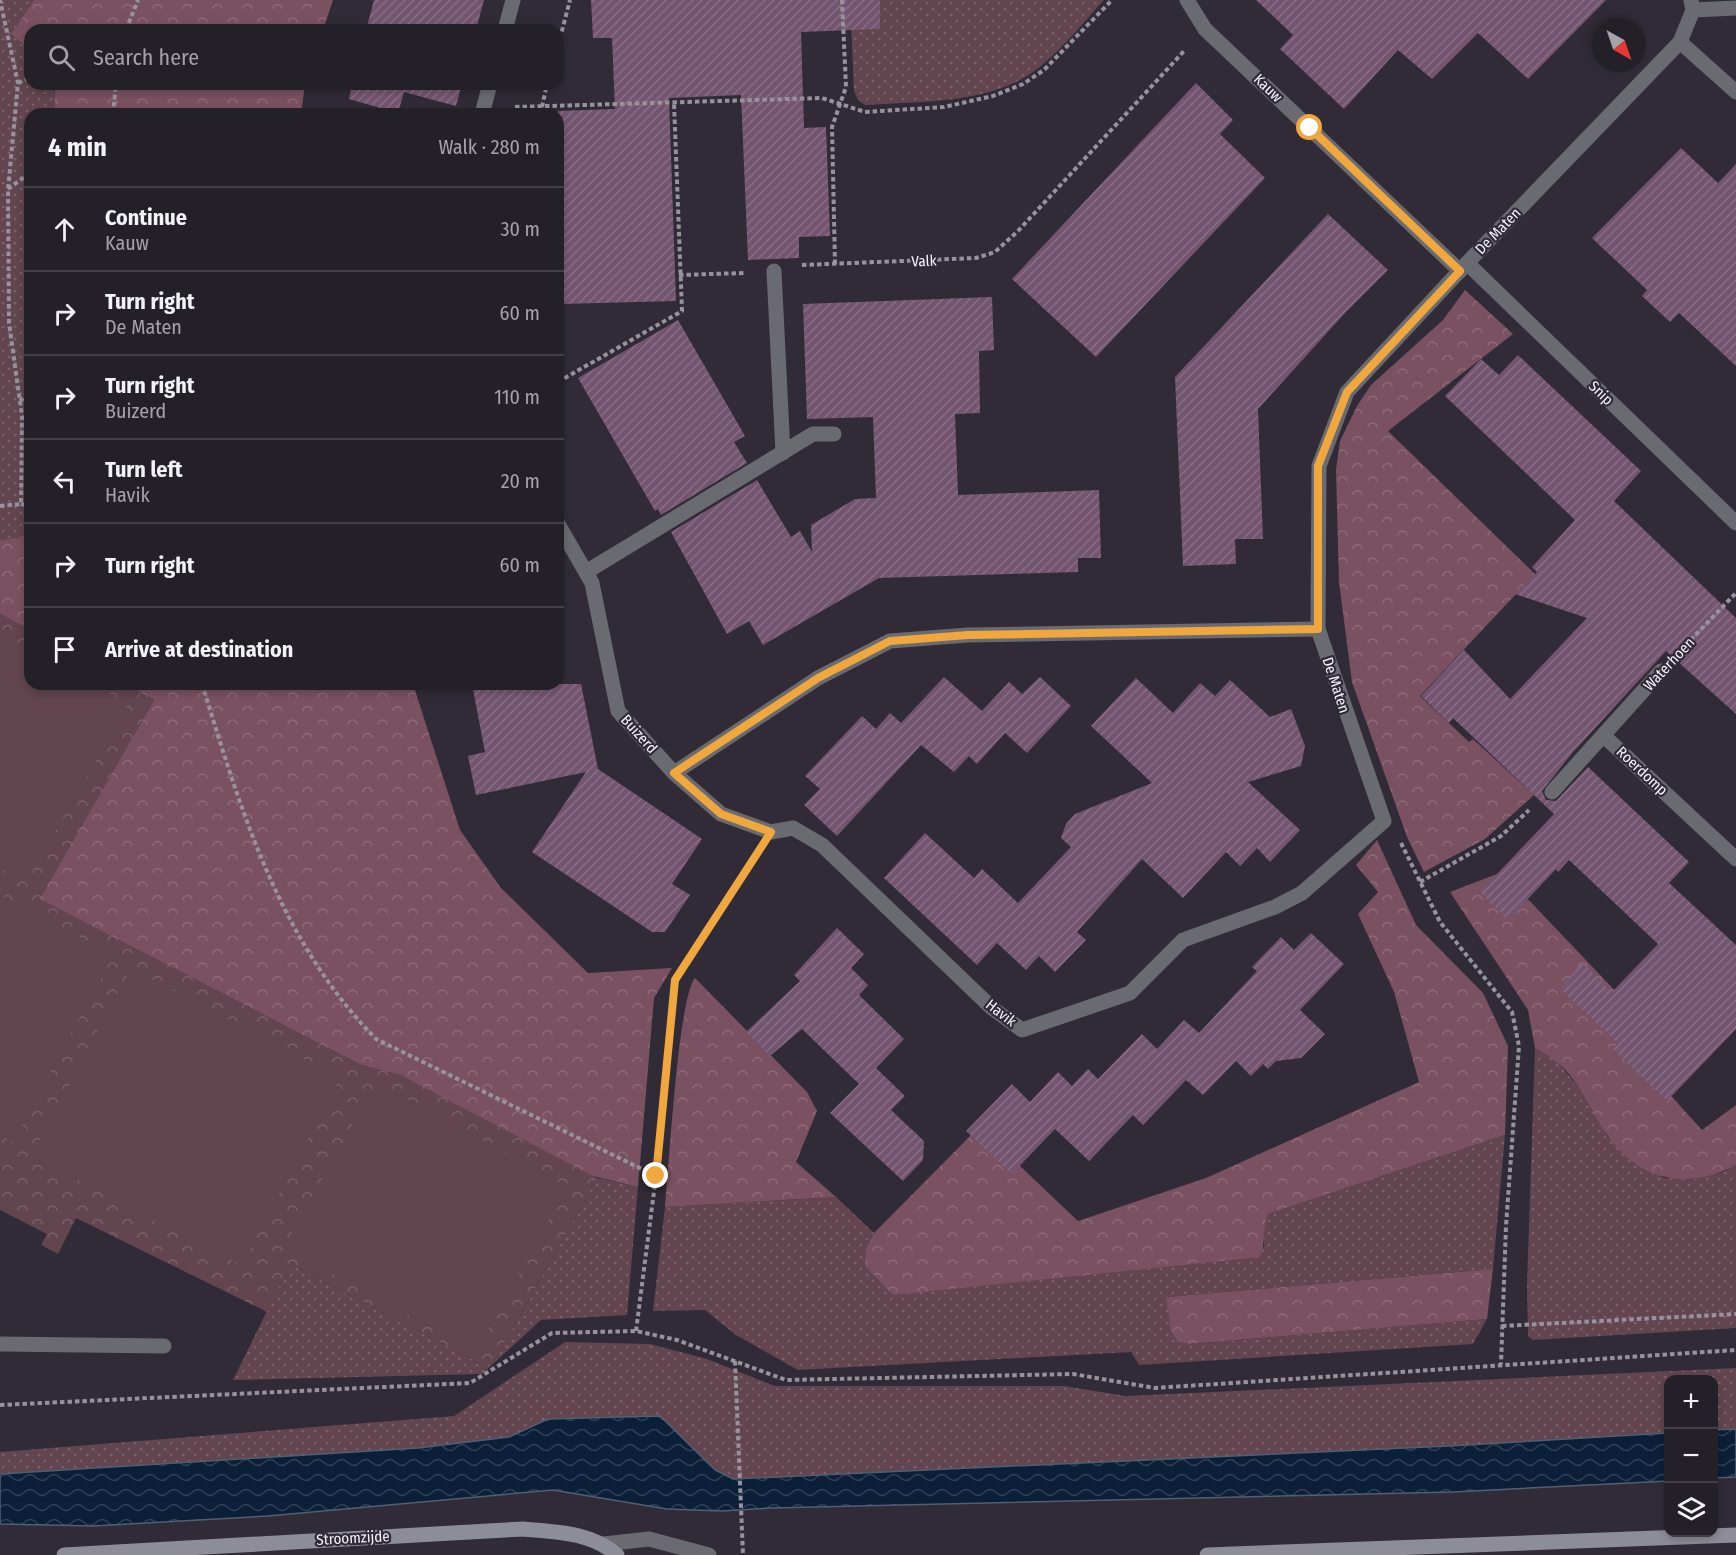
<!DOCTYPE html>
<html lang="en">
<head>
<meta charset="utf-8">
<style>
  :root { --surface:#242028; --page:#302d34; --text:#f1f3f6; --muted:#a3a3a8; --line:#413e45 }
  body { margin:0; font-family:"Fira Sans Condensed",sans-serif; background:var(--page); color:var(--text) }
  .controls { position:absolute; right:18px; bottom:18px; display:grid; overflow:hidden; border-radius:12px; box-shadow:0 3px 9px #0003 }
  .controls button { width:54px; height:54px; display:grid; place-items:center; padding:0; border:0; border-bottom:2px solid var(--line); background:var(--surface); color:var(--text); font:30px sans-serif }
  .compass { position:absolute; left:1592px; top:18px; width:54px; height:54px; border-radius:50%; background:var(--surface); box-shadow:0 3px 9px #0003; rotate:140deg }
  .stop { position:absolute; width:18px; height:18px; margin:-14px; border:4px solid #f0a73e; border-radius:50%; background:#fff }
  .stop.end { background:#f0a73e; border-color:#fff; box-shadow:0 2px 6px #0008 }
  .list { margin:0; padding:0; list-style:none }
  h2 { display:flex; justify-content:space-between; align-items:center; height:78px; margin:0; padding:0 24px; font-size:26px }
  h2 small { font-size:20px; font-weight:400; color:var(--muted) }
  .list li { display:grid; grid-template-columns:39px 1fr auto; gap:18px; align-items:center; box-sizing:border-box; height:84px; padding:0 24px; border-top:2px solid var(--line) }
  .list b { display:block; font-size:22px; white-space:nowrap }
  .list p { margin:0; font-size:20px; white-space:nowrap; color:var(--muted) }
  .list em { font-size:20px; font-style:normal; color:var(--muted) }
  .icon { flex:none; width:33px; height:33px; fill:none; stroke:currentColor; stroke-width:2; stroke-linecap:round; stroke-linejoin:round }
  .map { position:relative; flex:none; width:1736px; height:1555px; overflow:hidden }
  .search { position:absolute; background:var(--surface); box-shadow:0 3px 9px #0003; left:24px; top:24px; width:540px; height:66px; display:flex; align-items:center; gap:15px; box-sizing:border-box; padding:0 21px; border-radius:18px; color:var(--muted); font-size:22px }
  .panel { position:absolute; background:var(--surface); box-shadow:0 3px 9px #0003; left:24px; top:108px; width:540px; height:582px; border-radius:18px }
  .map>svg:first-child { display:block }
  .grass { fill:url(#grass-dots) }
  .forest { fill:url(#forest-crowns) }
  .park { fill:url(#park-crowns) }
  .pitch { fill:#62454f }
  .water { fill:url(#water-waves); stroke:#525f73; stroke-width:1.5 }
  .building { fill:url(#building-hatch) }
  .lines { fill:none; stroke-linecap:round; stroke-linejoin:round }
  .path { stroke:#97939c; stroke-width:4; stroke-dasharray:4.5 3; stroke-linecap:butt }
  .lane { stroke:#6a6b71; stroke-width:15 }
  .street { stroke:#6a6b71; stroke-width:15 }
  .secondary { stroke:#8c8d96; stroke-width:15 }
  .route { stroke:#f0a73e; stroke-width:8 }
  .labels { text-anchor:middle; stroke-width:4.5; stroke-linejoin:round; paint-order:stroke }
  .street-label { font-size:15px; fill:#f6f3fa; stroke:#302b36 }
</style>
</head>
<body>
<div class="map">
<svg width="1736" height="1555" viewBox="0 0 1736 1555">
  <defs>
    <pattern id="grass-dots" width="8" height="8" patternUnits="userSpaceOnUse" patternTransform="scale(1.5)"><rect width="8" height="8" fill="#62454f"/><path d="M2 2h.1M6 6h.1" fill="none" stroke="#796069" stroke-width="1.8" stroke-linecap="round"/></pattern>
    <pattern id="forest-crowns" width="20" height="18" patternUnits="userSpaceOnUse" patternTransform="scale(1.5)"><rect width="20" height="18" fill="#7a5160"/><path d="M2 6a3 3 0 1 1 6 0M12 15a3 3 0 1 1 6 0" fill="none" stroke="#8e6a78"/></pattern>
    <pattern id="park-crowns" width="20" height="18" patternUnits="userSpaceOnUse" patternTransform="scale(1.5)"><rect width="20" height="18" fill="#62454f"/><path d="M2 6a3 3 0 1 1 6 0M12 15a3 3 0 1 1 6 0" fill="none" stroke="#796069"/></pattern>
    <pattern id="water-waves" width="16" height="10" patternUnits="userSpaceOnUse" patternTransform="scale(1.5)"><rect width="16" height="10" fill="#0b1f39"/><path d="M0 5q4-4 8 0t8 0" fill="none" stroke="#2f4057"/></pattern>
    <pattern id="building-hatch" width="6" height="6" patternUnits="userSpaceOnUse" patternTransform="scale(1.5)"><rect width="6" height="6" fill="#745570"/><path d="M-1 1l2-2M0 6l6-6M5 7l2-2" fill="none" stroke="#886e85"/></pattern>
  </defs>
  <rect width="100%" height="100%" fill="#302b36"/>
  <g class="grass">
    <path d="M 0,0 L 34,0 L 11,34 L 30,50 L 30,84 L 55,84 L 54,114 L 30,114 L 30,529 L 22,537 L 0,540 Z"/>
    <path d="M 850,0 L 1104,0 C 1084,22 1064,47 1041,66 C 994,105 922,101 865,105 L 858,100 L 854,91 Z"/>
    <path d="M 1535,1048 L 1556,1060 L 1579,1088 L 1607,1136 L 1664,1178 L 1693,1179 L 1723,1172 L 1736,1165 L 1736,1328 L 1533,1340 L 1528,1336 L 1527,1285 Z"/>
    <path d="M 1505,1135 L 1493,1269 L 1166,1297 L 1179,1342 L 1191,1344 L 1487,1319 L 1473,1344 L 1139,1365 L 1131,1352 L 798,1370 L 736,1335 L 705,1310 L 653,1311 L 665,1207 L 836,1197 L 874,1233 L 866,1248 L 1264,1247 L 1263,1226 L 1268,1214 Z"/>
    <path d="M 597,1178 L 638,1187 L 627,1315 L 541,1320 L 482,1374 L 233,1380 L 290,1264 L 483,1365 L 493,1364 Z"/>
    <path d="M 565,1342 L 650,1344 L 707,1359 L 775,1386 L 1064,1386 L 1126,1396 L 1736,1368 L 1736,1429 L 1714,1430 L 1714,1380 L 1668,1380 L 1668,1433 L 1449,1446 L 733,1479 L 715,1470 L 659,1416 L 548,1419 L 509,1437 L 418,1448 L 0,1474 L 0,1452 L 454,1416 Z"/>
  </g>
  <g class="forest">
    <path d="M 34,0 L 333,0 L 323,30 L 30,30 L 30,50 L 11,34 Z"/>
    <path d="M 55,84 L 305,84 L 301,114 L 54,114 Z"/>
    <path d="M 1465,290 L 1513,334 L 1388,431 L 1535,574 L 1420,696 L 1469,742 L 1473,739 L 1534,795 L 1485,839 L 1424,872 L 1407,837 L 1352,682 L 1339,582 L 1336,470 L 1340,441 L 1357,406 L 1371,385 L 1443,320 Z"/>
    <path d="M 30,529 L 30,630 L 0,614 L 0,540 L 22,537 Z"/>
    <path d="M 126,684 L 413,684 L 460,830 L 501,888 L 588,973 L 672,968 L 654,998 L 638,1187 L 584,1174 L 400,1075 L 361,1065 L 39,899 L 154,700 Z"/>
    <path d="M 1377,840 L 1416,925 L 1483,993 L 1508,1046 L 1505,1135 L 1268,1214 C 1262,1228 1266,1242 1260,1257 L 893,1295 L 865,1266 L 866,1248 L 874,1233 L 979,1127 L 1078,1221 L 1206,1178 L 1419,1082 L 1394,992 L 1358,914 L 1378,892 L 1356,865 Z"/>
    <path d="M 1502,872 L 1622,998 L 1603,1021 L 1702,1130 L 1736,1105 L 1736,1165 C 1687,1191 1639,1181 1607,1135 C 1590,1111 1579,1078 1554,1060 C 1548,1055 1541,1052 1535,1048 L 1528,1010 L 1450,892 Z"/>
    <path d="M 695,978 L 807,1092 L 817,1111 L 796,1162 L 836,1197 L 665,1207 C 669,1170 678,998 695,978 Z"/>
    <path d="M 1493,1269 L 1487,1319 L 1190,1344 L 1178,1342 L 1171,1331 L 1166,1297 Z"/>
  </g>
  <path class="park" d="M 0,614 L 30,630 L 30,684 L 126,684 L 154,700 L 40,899 L 361,1065 L 400,1075 L 597,1178 L 493,1364 L 483,1365 L 290,1264 L 267,1312 L 76,1218 L 58,1254 L 41,1245 L 47,1234 L 0,1210 Z"/>
  <g class="pitch">
    <path d="M 0,632 L 30,649 L 30,684 L 92,684 L 128,704 L 26,883 L 0,868 Z"/>
    <path d="M 0,895 L 113,955 L 13,1142 L 0,1135 Z"/>
    <path d="M 131,968 L 340,1078 L 241,1265 L 32,1156 Z"/>
    <path d="M 377,1082 L 567,1187 L 475,1352 L 284,1247 Z"/>
  </g>
  <g class="water">
    <path d="M 660,1416 L 715,1470 L 733,1479 L 1449,1446 L 1668,1433 L 1668,1481 L 1453,1492 L 772,1508 L 721,1511 L 667,1509 L 553,1490 L 268,1516 L 93,1526 L 0,1524 L 0,1474 L 418,1448 L 509,1437 L 548,1419 Z"/>
    <path d="M 1736,1429 L 1736,1477 L 1714,1478 L 1714,1430 Z"/>
  </g>
  <g class="building">
    <path d="M 374,0 L 484,0 L 476,30 L 366,30 Z"/>
    <path d="M 591,0 L 880,0 L 880,29 L 801,32 L 804,128 L 826,127 L 830,236 L 799,237 L 799,258 L 748,260 L 741,95 L 669,98 L 676,301 L 560,304 L 558,111 L 615,109 L 612,38 L 593,38 Z"/>
    <path d="M 1256,0 L 1606,0 L 1528,79 L 1478,33 L 1432,79 L 1398,50 L 1344,109 L 1280,49 L 1293,35 Z"/>
    <path d="M 1196,83 L 1233,120 L 1220,134 L 1265,178 L 1096,357 L 1012,279 Z"/>
    <path d="M 352,84 L 462,84 L 456,106 L 404,92 L 398,113 L 349,99 Z"/>
    <path d="M 1681,148 L 1718,183 L 1736,164 L 1736,366 L 1679,313 L 1670,322 L 1642,296 L 1647,290 L 1592,238 Z"/>
    <path d="M 1328,214 L 1388,270 L 1344,314 L 1258,409 L 1263,539 L 1235,539 L 1236,564 L 1183,566 L 1175,377 Z"/>
    <path d="M 992,297 L 994,350 L 979,351 L 980,413 L 955,414 L 958,495 L 1099,490 L 1101,558 L 1078,558 L 1078,572 L 879,578 L 763,645 L 749,621 L 727,634 L 671,532 L 757,480 L 791,537 L 800,531 L 812,552 L 811,525 L 855,499 L 876,498 L 873,417 L 807,419 L 803,304 Z"/>
    <path d="M 678,320 L 745,436 L 734,442 L 747,463 L 661,515 L 658,509 L 655,511 L 578,378 Z"/>
    <path d="M 1518,355 L 1641,471 L 1614,501 L 1736,618 L 1736,714 L 1666,651 L 1573,752 L 1542,791 L 1546,800 L 1556,801 L 1588,767 L 1689,862 L 1669,883 L 1736,945 L 1736,1029 L 1667,1101 L 1613,1049 L 1618,1043 L 1560,989 L 1582,963 L 1612,992 L 1658,944 L 1569,860 L 1558,872 L 1556,869 L 1508,920 L 1480,892 L 1554,814 L 1453,718 L 1449,723 L 1421,696 L 1464,650 L 1510,699 L 1587,618 L 1515,594 L 1537,572 L 1532,567 L 1575,520 L 1445,396 L 1481,359 L 1499,375 Z"/>
    <path d="M 944,677 L 982,711 L 1009,682 L 1022,694 L 1040,677 L 1071,706 L 1027,753 L 1005,733 L 977,764 L 969,756 L 954,772 L 921,745 L 837,836 L 804,805 L 820,789 L 805,776 L 862,716 L 876,729 L 890,713 L 901,723 Z"/>
    <path d="M 1136,678 L 1173,713 L 1200,683 L 1215,696 L 1230,680 L 1270,717 L 1291,709 L 1305,746 L 1301,766 L 1248,782 L 1300,830 L 1270,862 L 1257,848 L 1240,866 L 1226,852 L 1183,898 L 1142,859 L 1077,932 L 1086,940 L 1055,972 L 1039,956 L 1026,970 L 997,943 L 977,965 L 884,878 L 925,833 L 974,878 L 982,869 L 1018,903 L 1071,847 L 1061,838 L 1066,824 L 1075,814 L 1152,783 L 1091,726 Z"/>
    <path d="M 472,684 L 581,684 L 598,769 L 702,839 L 672,884 L 690,895 L 665,932 L 652,932 L 532,852 L 586,772 L 476,795 L 468,756 L 485,752 Z"/>
    <path d="M 837,928 L 864,954 L 851,968 L 868,985 L 859,995 L 904,1039 L 876,1068 L 905,1096 L 891,1110 L 924,1141 L 923,1160 L 903,1181 L 830,1113 L 859,1084 L 802,1029 L 770,1056 L 746,1032 L 800,981 L 794,975 Z"/>
    <path d="M 1311,933 L 1344,964 L 1300,1010 L 1325,1034 L 1301,1058 L 1276,1061 L 1268,1069 L 1263,1064 L 1251,1076 L 1236,1061 L 1203,1095 L 1186,1080 L 1143,1125 L 1133,1115 L 1089,1161 L 1055,1129 L 1012,1174 L 966,1131 L 1012,1084 L 1030,1102 L 1058,1072 L 1072,1086 L 1088,1069 L 1098,1079 L 1142,1034 L 1157,1049 L 1184,1020 L 1199,1033 L 1257,971 L 1252,967 L 1281,937 L 1294,950 Z"/>
  </g>
  <g class="lines">
    <g class="path">
      <path d="M 126,30 L 138,0"/>
      <path d="M 558,46 L 570,0"/>
      <path d="M 18,83 L 30,78"/>
      <path d="M 515,107 L 822,98 L 865,112 L 944,107 L 993,96 L 1023,84 L 1044,70 L 1112,0"/>
      <path d="M 542,107 L 547,84"/>
      <path d="M 113,114 L 116,84"/>
      <path d="M 8,189 L 30,173"/>
      <path d="M 835,264 L 832,127 L 846,87 L 842,0"/>
      <path d="M 802,265 L 976,258 L 995,252 L 1018,231 L 1185,50"/>
      <path d="M 679,275 L 744,273"/>
      <path d="M 558,382 L 682,311 L 674,103"/>
      <path d="M 20,398 L 30,407"/>
      <path d="M 21,504 L 30,506"/>
      <path d="M 0,506 L 21,504 L 22,416 L 9,323 L 8,190 L 18,83 L 0,0"/>
      <path d="M 1680,651 L 1736,593"/>
      <path d="M 202,684 C 242,813 279,940 376,1039 L 656,1176"/>
      <path d="M 1401,843 L 1440,922 L 1512,1012 L 1519,1046 L 1506,1226 L 1501,1364"/>
      <path d="M 1420,882 L 1501,836 L 1529,810"/>
      <path d="M 1502,1326 L 1736,1314"/>
      <path d="M 636,1331 L 656,1176 L 675,980 L 755,858"/>
      <path d="M 735,1361 L 743,1555"/>
      <path d="M 0,1405 L 470,1383 L 552,1333 L 636,1331 L 677,1340 L 786,1380 L 1073,1374 L 1155,1388 L 1736,1350"/>
    </g>
    <g class="lane">
      <path d="M 0,1344 L 164,1346"/>
      <path d="M 604,1544 L 649,1539 L 709,1555"/>
    </g>
    <g class="street">
      <path d="M 1187,0 L 1205,29 L 1460,271"/>
      <path d="M 1693,10 L 1736,8"/>
      <path d="M 505,30 L 513,0"/>
      <path d="M 1680,42 L 1736,92"/>
      <path d="M 482,114 L 490,84"/>
      <path d="M 1467,263 L 1736,523"/>
      <path d="M 774,271 L 783,453"/>
      <path d="M 558,524 L 592,583 L 618,711 L 674,773 L 818,678 L 890,641 L 968,635 L 1318,629"/>
      <path d="M 586,572 L 813,434 L 834,434"/>
      <path d="M 1604,736 L 1736,859"/>
      <path d="M 674,773 L 721,814 L 771,832 L 793,828 L 822,845 L 992,1008 L 1022,1030 L 1130,993 L 1183,940 L 1275,907 L 1302,893 L 1384,821 L 1318,629 L 1319,466 L 1347,392 L 1467,263 L 1680,42 L 1693,10 L 1691,0"/>
      <path d="M 1552,792 L 1661,671"/>
    </g>
    <g class="secondary">
      <path d="M 64,1555 L 523,1529 C 556,1532 591,1532 617,1555"/>
      <path d="M 1207,1555 L 1736,1535"/>
    </g>
  </g>
  <g class="lines">
    <path class="route" d="M 656,1176 L 675,980 L 771,832 L 721,814 L 674,773 L 818,678 L 890,641 L 968,635 L 1318,629 L 1318,466 L 1347,392 L 1460,271 L 1310,128"/>
  </g>
  <g class="labels">
    <g class="street-label">
      <text transform="translate(1268 88) rotate(44)" y="5">Kauw</text>
      <text transform="translate(1498 231) rotate(-46)" y="5">De Maten</text>
      <text transform="translate(924 261) rotate(-2)" y="5">Valk</text>
      <text transform="translate(1601 393) rotate(44)" y="5">Snip</text>
      <text transform="translate(1669 664) rotate(-47)" y="5">Waterhoen</text>
      <text transform="translate(1336 685) rotate(72)" y="5">De Maten</text>
      <text transform="translate(639 734) rotate(48)" y="5">Buizerd</text>
      <text transform="translate(1642 771) rotate(43)" y="5">Roerdomp</text>
      <text transform="translate(1001 1013) rotate(38)" y="5">Havik</text>
      <text transform="translate(353 1538) rotate(-3)" y="5">Stroomzijde</text>
    </g>
  </g>
</svg>
<div class="controls">
<button>+</button>
<button>−</button>
<button><svg class="icon" aria-label="layers" viewBox="0 0 24 24"><path d="M12 4l9 5-9 5-9-5zM3 14l9 5 9-5"/></svg></button>
</div>
<svg class="compass" viewBox="-18 -18 36 36"><path d="M0-13l5 13h-10z" fill="#e53935"/><path d="M0 13l5-13h-10z" fill="#a3a3a8"/></svg>
<div class="stop" style="left:1310px;top:128px"></div>
<div class="stop end" style="left:656px;top:1176px"></div>
<div class="search"><svg class="icon" aria-label="search" viewBox="0 0 24 24"><circle cx="10" cy="10" r="6"/><path d="M15 15l6 6"/></svg>Search here</div>
<section class="panel">
<h2>4 min<small>Walk · 280 m</small></h2>
<ul class="list">
<li><svg class="icon" aria-label="ahead" viewBox="0 0 24 24"><path d="M12 20V5M6 11l6-6 6 6"/></svg><div><b>Continue</b><p>Kauw</p></div><em>30 m</em></li>
<li><svg class="icon" aria-label="right" viewBox="0 0 24 24"><path d="M7 20v-9h11M14 6l5 5-5 5"/></svg><div><b>Turn right</b><p>De Maten</p></div><em>60 m</em></li>
<li><svg class="icon" aria-label="right" viewBox="0 0 24 24"><path d="M7 20v-9h11M14 6l5 5-5 5"/></svg><div><b>Turn right</b><p>Buizerd</p></div><em>110 m</em></li>
<li><svg class="icon" aria-label="left" viewBox="0 0 24 24"><path d="M17 20v-9H6M10 6l-5 5 5 5"/></svg><div><b>Turn left</b><p>Havik</p></div><em>20 m</em></li>
<li><svg class="icon" aria-label="right" viewBox="0 0 24 24"><path d="M7 20v-9h11M14 6l5 5-5 5"/></svg><div><b>Turn right</b></div><em>60 m</em></li>
<li><svg class="icon" aria-label="arrive" viewBox="0 0 24 24"><path d="M6 21V4h12l-3 4 3 4H6"/></svg><div><b>Arrive at destination</b></div></li>
</ul>
</section>
</div>
</body>
</html>
